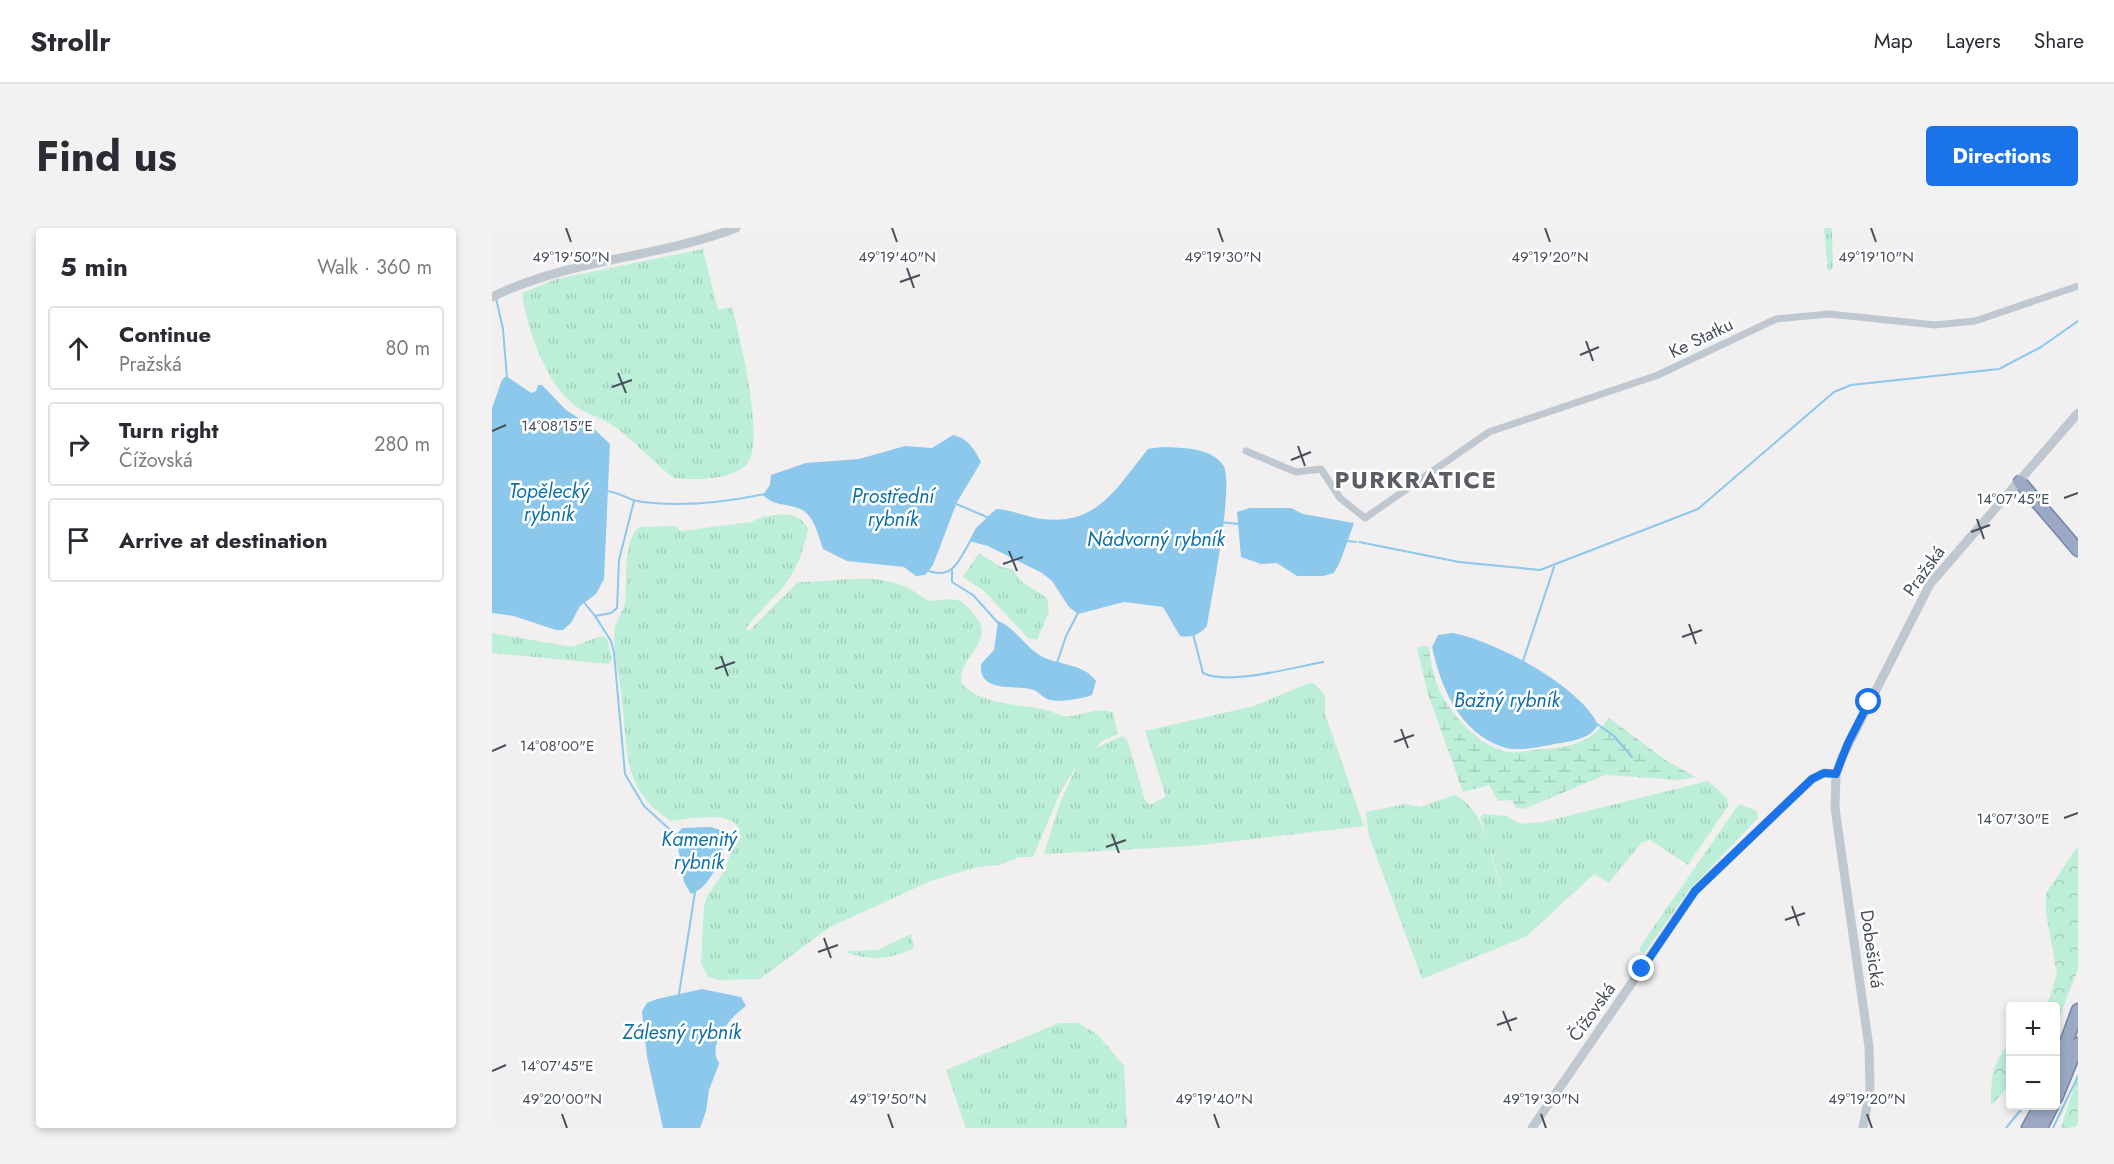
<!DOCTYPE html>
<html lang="en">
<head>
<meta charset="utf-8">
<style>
  :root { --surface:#fff; --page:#f2f2f3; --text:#2b2b33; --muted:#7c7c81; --line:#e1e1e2; --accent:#1a73e8 }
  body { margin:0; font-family:Jost,sans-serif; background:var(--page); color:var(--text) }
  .controls { position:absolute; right:18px; bottom:18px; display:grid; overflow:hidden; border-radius:6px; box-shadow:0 3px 9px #0003 }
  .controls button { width:54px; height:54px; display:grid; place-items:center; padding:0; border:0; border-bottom:2px solid var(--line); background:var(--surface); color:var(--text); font:30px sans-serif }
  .stop { position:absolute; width:18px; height:18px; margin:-14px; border:4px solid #1a73e8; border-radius:50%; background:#fff }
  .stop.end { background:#1a73e8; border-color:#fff; box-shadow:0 2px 6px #0008 }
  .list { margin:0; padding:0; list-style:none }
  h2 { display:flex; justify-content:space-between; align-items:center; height:78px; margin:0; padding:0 24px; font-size:26px }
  h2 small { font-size:20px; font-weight:400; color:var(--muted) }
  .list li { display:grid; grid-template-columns:39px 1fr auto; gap:18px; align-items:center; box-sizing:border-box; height:84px; margin:0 12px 12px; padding:0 12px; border:2px solid var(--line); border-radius:6px }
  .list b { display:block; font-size:22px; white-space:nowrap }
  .list p { margin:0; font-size:20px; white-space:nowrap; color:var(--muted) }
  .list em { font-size:20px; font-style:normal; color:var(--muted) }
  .icon { flex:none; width:33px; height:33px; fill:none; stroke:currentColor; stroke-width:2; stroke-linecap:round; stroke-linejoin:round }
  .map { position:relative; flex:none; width:1586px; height:900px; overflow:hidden; border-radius:6px }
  header { display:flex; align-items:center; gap:36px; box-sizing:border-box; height:84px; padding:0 30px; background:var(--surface); border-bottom:2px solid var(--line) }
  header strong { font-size:28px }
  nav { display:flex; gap:33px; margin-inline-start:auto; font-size:21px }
  .intro { display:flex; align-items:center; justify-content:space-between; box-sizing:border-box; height:144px; padding:0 36px }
  h1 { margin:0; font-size:42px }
  .button { padding:15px 27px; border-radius:6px; background:var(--accent); color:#fff; font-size:21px; font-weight:700 }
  main { display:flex; gap:36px; padding:0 36px }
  aside { flex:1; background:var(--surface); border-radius:6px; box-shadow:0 3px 9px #0003 }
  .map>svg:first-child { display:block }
  .grass { fill:url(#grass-tufts) }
  .forest { fill:url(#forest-crowns) }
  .wetland { fill:url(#wetland-marsh) }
  .water { fill:#8bc8eb }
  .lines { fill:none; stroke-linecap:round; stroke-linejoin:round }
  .stream { stroke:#8bc8eb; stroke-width:2 }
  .trunk-casing { stroke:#7284a9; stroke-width:15 }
  .minor { stroke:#bfc7d0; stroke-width:7 }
  .tertiary { stroke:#bfc7d0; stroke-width:9 }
  .trunk { stroke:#9ba9c5; stroke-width:12 }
  .route { stroke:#1a73e8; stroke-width:8 }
  .ticks { fill:none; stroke:#474f5c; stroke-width:2 }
  .labels { text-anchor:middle; stroke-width:5; stroke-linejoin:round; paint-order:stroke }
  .street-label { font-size:18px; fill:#474f5c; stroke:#fff }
  .water-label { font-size:20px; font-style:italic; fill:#0e70a8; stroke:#fff }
  .district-label { font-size:24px; font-weight:bold; letter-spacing:1.5px; fill:#5b5e64; stroke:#fff }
  .ticks-label { font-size:15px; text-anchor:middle; fill:#474f5c; stroke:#fff; stroke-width:5; stroke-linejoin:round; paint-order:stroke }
</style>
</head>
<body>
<header>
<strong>Strollr</strong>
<nav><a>Map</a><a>Layers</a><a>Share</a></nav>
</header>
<div class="intro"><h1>Find us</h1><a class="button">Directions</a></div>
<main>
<aside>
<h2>5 min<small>Walk · 360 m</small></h2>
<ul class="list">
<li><svg class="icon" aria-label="ahead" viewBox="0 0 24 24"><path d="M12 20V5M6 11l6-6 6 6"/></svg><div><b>Continue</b><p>Pražská</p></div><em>80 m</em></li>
<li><svg class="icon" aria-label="right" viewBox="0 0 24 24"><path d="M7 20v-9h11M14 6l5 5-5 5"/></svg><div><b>Turn right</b><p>Čížovská</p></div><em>280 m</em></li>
<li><svg class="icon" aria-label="arrive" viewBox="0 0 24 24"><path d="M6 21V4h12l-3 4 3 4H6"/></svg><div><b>Arrive at destination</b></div></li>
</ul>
</aside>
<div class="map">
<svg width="1586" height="900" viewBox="0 0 1586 900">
  <defs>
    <pattern id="grass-tufts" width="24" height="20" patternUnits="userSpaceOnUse" patternTransform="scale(1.5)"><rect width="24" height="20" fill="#bdeed8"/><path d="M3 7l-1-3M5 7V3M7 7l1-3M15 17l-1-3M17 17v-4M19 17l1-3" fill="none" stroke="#a4cebc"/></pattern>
    <pattern id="forest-crowns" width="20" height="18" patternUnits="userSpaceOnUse" patternTransform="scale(1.5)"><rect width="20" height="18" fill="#bdeed8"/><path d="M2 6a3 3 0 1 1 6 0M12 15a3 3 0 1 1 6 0" fill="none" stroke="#a4cebc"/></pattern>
    <pattern id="wetland-marsh" width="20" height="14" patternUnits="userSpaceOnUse" patternTransform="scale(1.5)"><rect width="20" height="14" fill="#bdeed8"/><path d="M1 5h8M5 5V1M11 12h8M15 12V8" fill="none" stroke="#a4cebc"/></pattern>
  </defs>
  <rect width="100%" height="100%" fill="#f1efef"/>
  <g class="grass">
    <path d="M 1332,0 L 1339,0 L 1340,5 L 1341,40 L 1336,43 Z"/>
    <path d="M 211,21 L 226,82 L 240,79 C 247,107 275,216 254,237 C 237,253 203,252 182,250 C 162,235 145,216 126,201 C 112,190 98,188 85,179 C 54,158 35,100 30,65 L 65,51 Z"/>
    <path d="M 290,286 C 304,287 309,289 316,301 C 313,316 308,333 300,346 C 288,367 267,381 254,401 L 257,403 L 306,354 C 355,354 394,339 436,373 C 462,372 466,365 484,389 C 504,415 463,431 470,456 C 491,479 531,475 558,483 C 564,485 569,489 576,488 C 590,488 608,478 621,485 L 626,506 L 610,513 L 603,520 L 631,508 L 636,514 L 653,572 L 657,577 L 674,569 L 653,503 L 762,478 L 817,455 L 823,456 L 833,468 L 833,486 L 872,598 L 700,618 L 552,626 L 568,575 L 586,535 L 569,563 L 541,629 L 527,629 L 507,637 L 486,639 L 441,652 L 338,699 L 268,751 L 227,752 L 216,749 L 209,735 L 212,679 L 215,668 L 233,642 L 246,600 C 240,582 194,591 179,593 C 126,560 137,516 129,463 C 126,441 120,421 123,399 C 125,390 132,383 133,374 C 136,352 130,315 147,299 L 183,298 L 189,303 L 259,294 L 270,289 Z"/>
    <path d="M 487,325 L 509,339 L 520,341 L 530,354 L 555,370 L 557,384 L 545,412 L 536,410 L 492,363 L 471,349 Z"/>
    <path d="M 0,405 L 80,419 L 109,408 L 115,410 L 120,432 L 116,436 L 0,425 Z"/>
    <path d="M 1216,553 L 1235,570 L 1236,578 L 1196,637 L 1158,612 L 1150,614 L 1117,655 L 1102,646 L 1035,708 L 930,751 L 877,608 L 874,584 L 913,576 L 928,579 L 962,567 C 995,580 997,631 1010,660 L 988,589 L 992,586 L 1014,588 L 1029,596 L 1051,594 Z"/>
    <path d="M 1247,576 L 1265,583 L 1266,590 L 1197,662 L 1152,726 L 1147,722 L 1152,713 Z"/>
    <path d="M 419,706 L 422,720 C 398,731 381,733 356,725 L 357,723 L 386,722 Z"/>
    <path d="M 567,795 L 586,795 L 605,806 L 632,838 L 635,900 L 474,900 L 454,842 Z"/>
  </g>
  <g class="forest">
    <path d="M 1586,618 L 1586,741 L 1564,798 L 1564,778 L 1555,778 L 1565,746 L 1554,685 L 1554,665 Z"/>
    <path d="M 1518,813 L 1518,856 L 1499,878 C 1499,847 1500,838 1518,813 Z"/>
    <path d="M 1586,846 L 1586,899 L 1569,900 Z"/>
  </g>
  <path class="wetland" d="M 936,418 C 939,432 941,447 946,459 C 957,485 987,519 1016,524 C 1027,525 1041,522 1053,521 C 1081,519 1100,513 1117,490 L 1175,533 L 1204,549 L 1187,552 L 1113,547 L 1032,581 L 1024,580 L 1020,572 L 1006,573 L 997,557 L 971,564 L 935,463 L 925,419 Z"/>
  <g class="water">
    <path d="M 14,148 L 39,165 L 44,163 L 46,157 L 50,157 L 74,182 L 99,198 L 118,216 L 112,351 L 104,366 L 88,378 L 79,395 L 71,402 L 64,402 L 22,388 L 0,385 L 0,180 L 10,152 Z"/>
    <path d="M 461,207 C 477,211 482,221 489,234 L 465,274 L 441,337 L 433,347 L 424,348 L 412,339 L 355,333 L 331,321 C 326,307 322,285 306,280 C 292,275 282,278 271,267 L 278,257 L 279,247 L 314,235 L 367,231 L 413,218 L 440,220 Z"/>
    <path d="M 670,219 C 691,220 718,219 731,237 C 743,253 719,372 715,398 C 707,407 699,410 688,408 L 671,379 L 632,374 L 586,386 L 577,379 L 560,353 L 550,345 L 496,318 L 477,313 L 484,300 L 504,281 C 520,282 535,289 550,291 C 606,298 625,259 656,221 Z"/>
    <path d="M 758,280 L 799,280 L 811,286 L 862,295 L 848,334 L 842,345 L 831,348 L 805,348 L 785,335 L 769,336 L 749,329 L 745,284 Z"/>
    <path d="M 506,393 C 523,399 533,419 549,428 C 567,438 591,435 604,453 L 600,467 C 588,471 570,474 558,472 C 551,470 547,464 542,462 C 525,456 486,466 489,436 L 502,422 Z"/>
    <path d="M 961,405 C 1003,413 1088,458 1106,497 C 1097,512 1079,513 1062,516 C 1048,519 1025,524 1011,519 C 968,505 949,460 940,419 L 946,407 Z"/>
    <path d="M 219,599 L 234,604 L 234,609 C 228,629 221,658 199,666 L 192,654 L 184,607 L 190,600 Z"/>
    <path d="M 210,761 L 249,769 L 254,778 C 240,788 220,810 224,828 C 224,831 227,833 227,836 L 217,862 L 214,883 L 208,900 L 171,900 L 155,829 L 150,783 L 155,775 L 165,771 Z"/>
  </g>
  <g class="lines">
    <g class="stream">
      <path d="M 4,70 L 11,101 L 15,150"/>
      <path d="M 111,263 C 126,262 136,273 151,274 C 190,279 234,274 273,266"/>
      <path d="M 462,275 L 495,289"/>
      <path d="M 728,294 L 746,296"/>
      <path d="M 856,313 L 864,314"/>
      <path d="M 867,314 L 967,334 L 1048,342 L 1206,281 L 1342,164 L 1359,157 L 1507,141 L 1549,119 L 1586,93"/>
      <path d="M 437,343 C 463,352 468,329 479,312"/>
      <path d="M 460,343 L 460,354 L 481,367 L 507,396"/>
      <path d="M 91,373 L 103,388 L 119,385 L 125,380 L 127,332 L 142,273"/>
      <path d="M 103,388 L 119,413 L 122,425 L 133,546 L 152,578 L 186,609"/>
      <path d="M 701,406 L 711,445 C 738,458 801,439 831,434"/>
      <path d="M 1031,433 L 1062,339"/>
      <path d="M 565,435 L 574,408 L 586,385"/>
      <path d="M 1105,496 L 1122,508 L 1140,529"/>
      <path d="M 187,766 L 203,664"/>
      <path d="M 1514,900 L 1532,878"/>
      <path d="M 1561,900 L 1586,848"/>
    </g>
    <g class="trunk-casing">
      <g id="trunk">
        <path d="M 1528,254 L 1586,322"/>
        <path d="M 1564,842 L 1586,782"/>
        <path d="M 1564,870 L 1586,816"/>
        <path d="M 1536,900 L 1548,878"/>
        <path d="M 1549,900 L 1560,878"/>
      </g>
    </g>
    <path class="minor" d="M 754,223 L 804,244 L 829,241 L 848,270 L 873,290 L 997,204 L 1166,147 L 1284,91 L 1337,86 L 1443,97 L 1483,93 L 1586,58"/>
    <g class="tertiary">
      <path d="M 0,69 C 77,31 165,30 244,0"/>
      <path d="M 1040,900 L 1203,663 L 1320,551 L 1332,545 L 1344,546"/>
      <path d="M 1371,900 L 1378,861 L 1377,819 L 1343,580 L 1344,546 L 1350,529 L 1438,356 L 1586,185"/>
    </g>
    <use href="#trunk" class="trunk"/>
  </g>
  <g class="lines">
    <path class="route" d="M 1150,741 L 1203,663 L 1320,551 L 1332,545 L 1344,546 L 1356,515 L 1377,474"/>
  </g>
  <path class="ticks" d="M 74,0 L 79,14M 400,0 L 405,14M 726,0 L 731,14M 1053,0 L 1058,14M 1379,0 L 1384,14M 415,40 L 422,60M 408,54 L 428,47M 1094,113 L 1101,133M 1088,127 L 1107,119M 126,145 L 134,165M 120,159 L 140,152M 0,203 L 14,197M 806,218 L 813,238M 799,232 L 819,224M 1572,270 L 1586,265M 1485,291 L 1492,311M 1479,304 L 1498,297M 517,323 L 525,343M 511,336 L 531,329M 1197,396 L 1204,416M 1190,409 L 1210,402M 229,428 L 236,448M 223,441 L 243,434M 909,501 L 916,520M 902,514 L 922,507M 0,523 L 14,517M 1572,590 L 1586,585M 620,606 L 627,625M 614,619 L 634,612M 1300,678 L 1307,698M 1293,692 L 1313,685M 332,710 L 339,730M 326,724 L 346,717M 1011,783 L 1019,803M 1005,797 L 1025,790M 0,843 L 14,837M 70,886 L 75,900M 396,886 L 401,900M 722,886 L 727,900M 1049,886 L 1054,900M 1375,886 L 1380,900"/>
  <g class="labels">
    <g class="street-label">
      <text transform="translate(1209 110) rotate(-26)" y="6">Ke Statku</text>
      <text transform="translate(1432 343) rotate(-54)" y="6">Pražská</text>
      <text transform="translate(1380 721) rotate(82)" y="6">Dobešická</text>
      <text transform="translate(1100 784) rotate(-55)" y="6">Čížovská</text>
    </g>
    <g class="water-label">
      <text x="57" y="270">Topělecký<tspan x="57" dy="23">rybník</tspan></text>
      <text x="401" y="275">Prostřední<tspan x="401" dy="23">rybník</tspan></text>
      <text x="664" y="318">Nádvorný rybník</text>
      <text x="1015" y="479">Bažný rybník</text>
      <text x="207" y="618">Kamenitý<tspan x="207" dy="23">rybník</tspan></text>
      <text x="190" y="811">Zálesný rybník</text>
    </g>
    <g class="district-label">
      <text x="924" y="260">PURKRATICE</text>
    </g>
  </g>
  <g class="ticks-label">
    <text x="79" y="34">49°19'50"N</text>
    <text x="405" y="34">49°19'40"N</text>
    <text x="731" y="34">49°19'30"N</text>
    <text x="1058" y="34">49°19'20"N</text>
    <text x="1384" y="34">49°19'10"N</text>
    <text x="65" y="203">14°08'15"E</text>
    <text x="1521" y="276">14°07'45"E</text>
    <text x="65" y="523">14°08'00"E</text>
    <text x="1521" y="596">14°07'30"E</text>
    <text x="65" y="843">14°07'45"E</text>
    <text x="70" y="876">49°20'00"N</text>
    <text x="396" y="876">49°19'50"N</text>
    <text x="722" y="876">49°19'40"N</text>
    <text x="1049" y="876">49°19'30"N</text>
    <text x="1375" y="876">49°19'20"N</text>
  </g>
</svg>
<div class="controls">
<button>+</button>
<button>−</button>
</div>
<div class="stop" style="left:1377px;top:474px"></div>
<div class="stop end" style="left:1150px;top:741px"></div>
</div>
</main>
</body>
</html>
